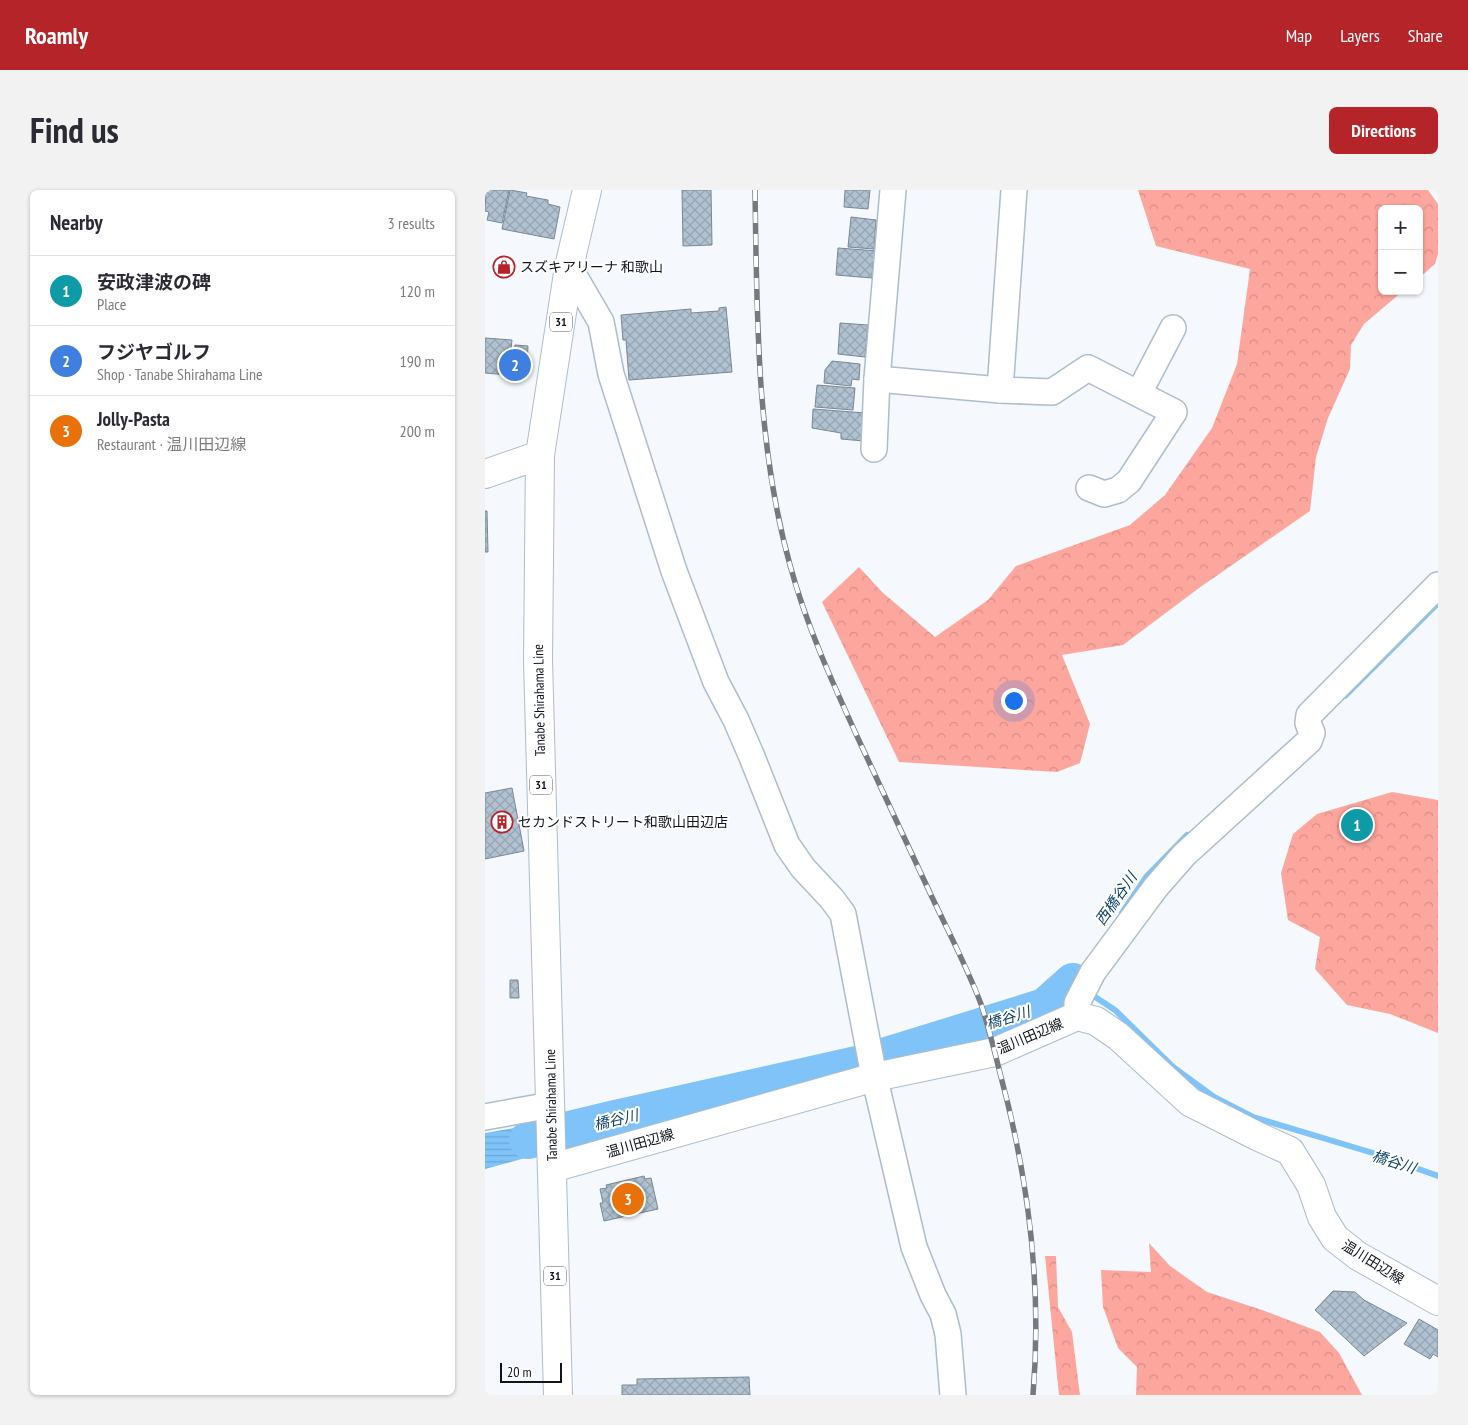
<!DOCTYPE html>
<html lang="en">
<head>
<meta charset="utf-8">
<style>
  :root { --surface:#fff; --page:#f2f2f3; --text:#2b2b33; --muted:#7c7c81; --line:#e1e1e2; --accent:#b42429 }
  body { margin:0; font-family:"PT Sans Narrow","Noto Sans JP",sans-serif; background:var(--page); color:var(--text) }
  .controls { position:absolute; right:15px; top:15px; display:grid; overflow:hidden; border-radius:8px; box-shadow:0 1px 4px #0004 }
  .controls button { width:45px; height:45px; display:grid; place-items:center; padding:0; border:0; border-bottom:1px solid var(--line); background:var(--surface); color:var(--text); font:25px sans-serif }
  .scale { position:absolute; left:15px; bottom:12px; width:62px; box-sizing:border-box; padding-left:5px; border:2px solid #0f151a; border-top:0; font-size:14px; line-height:18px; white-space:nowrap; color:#0f151a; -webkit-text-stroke:4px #fff; paint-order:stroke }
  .you { position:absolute; left:528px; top:510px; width:18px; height:18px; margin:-12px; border:4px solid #fff; border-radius:50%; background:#1a73e8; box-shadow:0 0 0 8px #1a73e833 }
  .badge { display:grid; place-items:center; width:32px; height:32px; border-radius:50%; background:var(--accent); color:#fff; font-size:16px; font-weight:700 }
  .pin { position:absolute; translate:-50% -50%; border:2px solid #fff; box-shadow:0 1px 5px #0006 }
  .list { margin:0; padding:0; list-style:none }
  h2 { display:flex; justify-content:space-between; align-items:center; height:65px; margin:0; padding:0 20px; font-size:21px }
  h2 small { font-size:16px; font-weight:400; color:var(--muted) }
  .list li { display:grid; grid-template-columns:32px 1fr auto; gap:15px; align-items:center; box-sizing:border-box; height:70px; padding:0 20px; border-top:1px solid var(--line) }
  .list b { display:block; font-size:19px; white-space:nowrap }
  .list p { margin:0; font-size:16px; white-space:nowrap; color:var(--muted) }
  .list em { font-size:16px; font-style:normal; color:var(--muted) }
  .map { position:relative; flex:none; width:953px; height:1205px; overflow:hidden; border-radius:8px }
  header { display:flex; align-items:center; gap:30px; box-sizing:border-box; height:70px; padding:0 25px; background:var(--accent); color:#fff }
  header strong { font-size:24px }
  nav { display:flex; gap:28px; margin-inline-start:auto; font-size:18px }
  .intro { display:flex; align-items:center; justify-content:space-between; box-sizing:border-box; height:120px; padding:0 30px }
  h1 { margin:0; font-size:35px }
  .button { padding:12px 22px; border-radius:8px; background:var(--accent); color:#fff; font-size:18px; font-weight:700 }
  main { display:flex; gap:30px; padding:0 30px }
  aside { flex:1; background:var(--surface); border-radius:8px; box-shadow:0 1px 4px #0004 }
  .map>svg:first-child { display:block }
  .forest { fill:url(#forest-crowns) }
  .water { fill:url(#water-rules) }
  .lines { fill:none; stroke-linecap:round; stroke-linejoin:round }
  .stream { stroke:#7fc3f9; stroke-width:6 }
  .river { stroke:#7fc3f9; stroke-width:38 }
  .building { fill:url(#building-cross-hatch); stroke:#788896 }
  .minor-casing { stroke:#acbdcc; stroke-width:28 }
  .secondary-casing { stroke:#acbdcc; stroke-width:30 }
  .primary-casing { stroke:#acbdcc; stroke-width:30 }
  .minor { stroke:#fff; stroke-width:25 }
  .secondary { stroke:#fff; stroke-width:28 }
  .primary { stroke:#fff; stroke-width:28 }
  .rail-casing { stroke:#767a7f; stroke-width:5.5 }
  .rail { stroke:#fff; stroke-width:4; stroke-dasharray:11; stroke-linecap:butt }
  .labels { text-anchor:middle; stroke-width:4; stroke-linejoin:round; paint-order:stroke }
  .shield { fill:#fff; stroke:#575b5f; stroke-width:1 }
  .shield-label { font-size:12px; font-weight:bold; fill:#0f151a }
  .poi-label { font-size:14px; fill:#0f151a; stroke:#fff; text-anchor:start }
  .street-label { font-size:14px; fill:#0f151a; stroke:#fff }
  .water-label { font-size:15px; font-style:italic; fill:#124569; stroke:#fff }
</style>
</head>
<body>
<header>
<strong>Roamly</strong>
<nav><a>Map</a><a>Layers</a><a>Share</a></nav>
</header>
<div class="intro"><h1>Find us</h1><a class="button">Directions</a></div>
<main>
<aside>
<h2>Nearby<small>3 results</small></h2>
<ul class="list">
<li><span class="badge" style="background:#0f9aa8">1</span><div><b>安政津波の碑</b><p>Place</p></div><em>120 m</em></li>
<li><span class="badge" style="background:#3f7fe0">2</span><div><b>フジヤゴルフ</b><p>Shop · Tanabe Shirahama Line</p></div><em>190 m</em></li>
<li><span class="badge" style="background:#e8710a">3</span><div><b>Jolly-Pasta</b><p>Restaurant · 温川田辺線</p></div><em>200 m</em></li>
</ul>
</aside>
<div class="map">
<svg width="953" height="1205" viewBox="0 0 953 1205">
  <defs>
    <pattern id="forest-crowns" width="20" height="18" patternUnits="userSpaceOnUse" patternTransform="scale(1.25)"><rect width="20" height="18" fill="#fda69e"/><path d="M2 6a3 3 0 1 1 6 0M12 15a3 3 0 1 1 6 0" fill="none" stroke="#d88e88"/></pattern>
    <pattern id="water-rules" width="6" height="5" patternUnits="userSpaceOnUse" patternTransform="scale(1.25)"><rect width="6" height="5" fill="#7fc3f9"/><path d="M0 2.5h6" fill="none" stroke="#6da7d5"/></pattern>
    <pattern id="building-cross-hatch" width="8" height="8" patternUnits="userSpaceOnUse" patternTransform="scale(1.25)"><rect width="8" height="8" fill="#b0c1d0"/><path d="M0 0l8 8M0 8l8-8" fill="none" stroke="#96a5b2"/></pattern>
  </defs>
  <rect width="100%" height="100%" fill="#f5f8fc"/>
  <g class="forest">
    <path d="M 653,0 L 943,0 L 953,14 L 953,64 L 950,74 L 934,88 L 934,19 L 897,19 L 897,101 L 918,101 L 879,134 L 866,155 L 865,179 L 843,228 L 831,267 L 825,321 L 714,398 L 638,455 L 577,465 L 605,534 L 595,573 L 572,582 L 414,572 L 337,412 L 374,377 L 397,402 L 450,447 L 503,410 L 531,376 L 645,335 L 680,305 L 727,238 L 752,174 L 765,79 L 671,56 Z"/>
    <path d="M 907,602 L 953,610 L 953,843 L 905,824 L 862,815 L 830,779 L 835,747 L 803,730 L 796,683 L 808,644 L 832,624 Z"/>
    <path d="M 664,1053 L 685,1076 L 722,1102 L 777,1120 L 835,1142 L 854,1163 L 877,1205 L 651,1205 L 652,1177 L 633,1158 L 618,1117 L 616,1080 L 666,1082 Z"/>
    <path d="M 560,1066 L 571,1066 L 573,1117 L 587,1142 L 595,1205 L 574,1205 Z"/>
  </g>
  <path class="water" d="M 41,936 L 44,967 L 0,979 L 0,943 Z"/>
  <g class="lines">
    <g class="stream">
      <path d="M 860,506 L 953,413"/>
      <path d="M 637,723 L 662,686 L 702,645"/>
      <path d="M 604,803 L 630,820 L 688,877 L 729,907 L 768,927 L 888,963 L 953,986"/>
    </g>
    <path class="river" d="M 43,950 L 126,930 L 376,874 L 560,817 L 588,792"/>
  </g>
  <g class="building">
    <path d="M 1,0 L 24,0 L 17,33 L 2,30 L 4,22 L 0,21 Z"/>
    <path d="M 25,0 L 42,3 L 41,6 L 63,10 L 63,14 L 75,17 L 69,49 L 17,39 Z"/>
    <path d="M 197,0 L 226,0 L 227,55 L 198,56 Z"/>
    <path d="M 360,0 L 385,0 L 383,19 L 359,17 Z"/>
    <path d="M 366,27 L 391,30 L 389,59 L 363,57 Z"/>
    <path d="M 353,58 L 393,61 L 392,73 L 388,73 L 387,88 L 351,85 Z"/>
    <path d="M 241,117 L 247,182 L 144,190 L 141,150 L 138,150 L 136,125 L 206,119 L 206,123 L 234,121 L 234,118 Z"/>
    <path d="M 355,133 L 383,135 L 380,167 L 353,164 Z"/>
    <path d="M 0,148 L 27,150 L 23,185 L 0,183 Z"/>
    <path d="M 30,155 L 43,156 L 42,176 L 29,174 Z"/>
    <path d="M 347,171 L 375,174 L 374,190 L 367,189 L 366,196 L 339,193 L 340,180 Z"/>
    <path d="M 332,195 L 370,198 L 368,220 L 330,217 Z"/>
    <path d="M 328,219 L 381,223 L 379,251 L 356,249 L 356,243 L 327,238 Z"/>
    <path d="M 0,321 L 2,321 L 3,362 L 0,362 Z"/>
    <path d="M 27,598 L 39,661 L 0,669 L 0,603 Z"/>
    <path d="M 25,790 L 33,790 L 34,808 L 25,808 Z"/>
    <path d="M 159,986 L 160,989 L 166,988 L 173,1019 L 119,1031 L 115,1013 L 118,1013 L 115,999 L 122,998 L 121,995 Z"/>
    <path d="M 848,1101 L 870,1102 L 879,1110 L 922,1133 L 879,1166 L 830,1120 Z"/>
    <path d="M 934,1129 L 953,1140 L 953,1167 L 948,1164 L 945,1169 L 919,1154 Z"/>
    <path d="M 264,1187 L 265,1205 L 137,1205 L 137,1195 L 152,1195 L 152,1189 Z"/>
  </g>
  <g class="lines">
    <g class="minor-casing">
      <g id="minor">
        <path d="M 408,0 L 392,189 L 515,200 L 529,0"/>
        <path d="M 84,77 L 116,132 L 126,184 L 189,381 L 231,492 L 251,530 L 267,567 L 302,655 L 318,678 L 347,709 L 358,724 L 388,881 L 429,1057 L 448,1105 L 458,1124 L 463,1144 L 468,1205"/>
        <path d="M 515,200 L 567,202 L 603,178 L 689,222 L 644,291 L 633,300 L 619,304 L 604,298"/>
        <path d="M 654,203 L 688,138"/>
        <path d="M 389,259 L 392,189"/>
        <path d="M 592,826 L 592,813 L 608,782 L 671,697 L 699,665 L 824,551 L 827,543 L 823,533 L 824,525 L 953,395"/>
        <path d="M 0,927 L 66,915"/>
      </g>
    </g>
    <g class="secondary-casing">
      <g id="secondary">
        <path d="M 0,284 L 55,265"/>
        <path d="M 67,978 L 390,887 L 510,862 L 592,826 L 611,831 L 633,846 L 705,912 L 772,946 L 805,961 L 826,995 L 837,1027 L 850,1048 L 873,1066 L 953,1111"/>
      </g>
    </g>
    <g class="primary-casing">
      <path id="primary" d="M 73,1205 L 53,470 L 55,265 L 84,77 L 102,0"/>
    </g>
    <use href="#minor" class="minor"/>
    <use href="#secondary" class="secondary"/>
    <use href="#primary" class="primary"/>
    <g class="rail-casing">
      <path id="rail" d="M 270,0 C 272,125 271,253 305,375 C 322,438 350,498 377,557 C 400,606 423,656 446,705 C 463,741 482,777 496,814 C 504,838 510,863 516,887 C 544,991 557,1098 548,1205"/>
    </g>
    <use href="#rail" class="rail"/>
  </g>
  <defs>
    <g id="shop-ring" transform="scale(1.125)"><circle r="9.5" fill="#fff" stroke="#b42429" stroke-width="1.5"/><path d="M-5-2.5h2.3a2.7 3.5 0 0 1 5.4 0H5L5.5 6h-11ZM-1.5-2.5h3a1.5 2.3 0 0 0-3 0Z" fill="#b42429"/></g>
    <g id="building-ring" transform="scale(1.125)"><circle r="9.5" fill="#fff" stroke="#b42429" stroke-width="1.5"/><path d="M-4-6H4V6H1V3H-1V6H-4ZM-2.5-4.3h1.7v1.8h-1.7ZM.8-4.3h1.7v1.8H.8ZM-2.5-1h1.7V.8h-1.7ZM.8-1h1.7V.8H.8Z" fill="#b42429"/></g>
  </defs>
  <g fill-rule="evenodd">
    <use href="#shop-ring" x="19" y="77"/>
    <use href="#building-ring" x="17" y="632"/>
  </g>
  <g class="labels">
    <g class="shield">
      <rect x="65" y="122.5" width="22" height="19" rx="4"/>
      <rect x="45" y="585.5" width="22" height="19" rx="4"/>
      <rect x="59" y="1076.5" width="22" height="19" rx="4"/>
    </g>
    <g class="shield-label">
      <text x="76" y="136">31</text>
      <text x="56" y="599">31</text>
      <text x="70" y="1090">31</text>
    </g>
    <g class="poi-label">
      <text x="35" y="82">スズキアリーナ 和歌山</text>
      <text x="33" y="637">セカンドストリート和歌山田辺店</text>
    </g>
    <g class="street-label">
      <text transform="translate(54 510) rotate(-91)" y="5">Tanabe Shirahama Line</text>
      <text transform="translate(545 846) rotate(-23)" y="5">温川田辺線</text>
      <text transform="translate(66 915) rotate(-91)" y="5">Tanabe Shirahama Line</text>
      <text transform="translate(155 953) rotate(-16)" y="5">温川田辺線</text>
      <text transform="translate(888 1072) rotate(32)" y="5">温川田辺線</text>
    </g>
    <g class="water-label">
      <text transform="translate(631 709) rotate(-55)" y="5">西橋谷川</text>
      <text transform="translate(523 828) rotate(-17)" y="5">橋谷川</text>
      <text transform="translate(131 930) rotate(-13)" y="5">橋谷川</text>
      <text transform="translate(909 972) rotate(18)" y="5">橋谷川</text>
    </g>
  </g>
</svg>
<div class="controls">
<button>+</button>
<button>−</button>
</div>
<div class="scale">20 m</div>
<div class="you"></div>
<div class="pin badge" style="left:872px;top:635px;background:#0f9aa8">1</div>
<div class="pin badge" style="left:30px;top:175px;background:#3f7fe0">2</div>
<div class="pin badge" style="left:143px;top:1009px;background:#e8710a">3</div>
</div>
</main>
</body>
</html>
